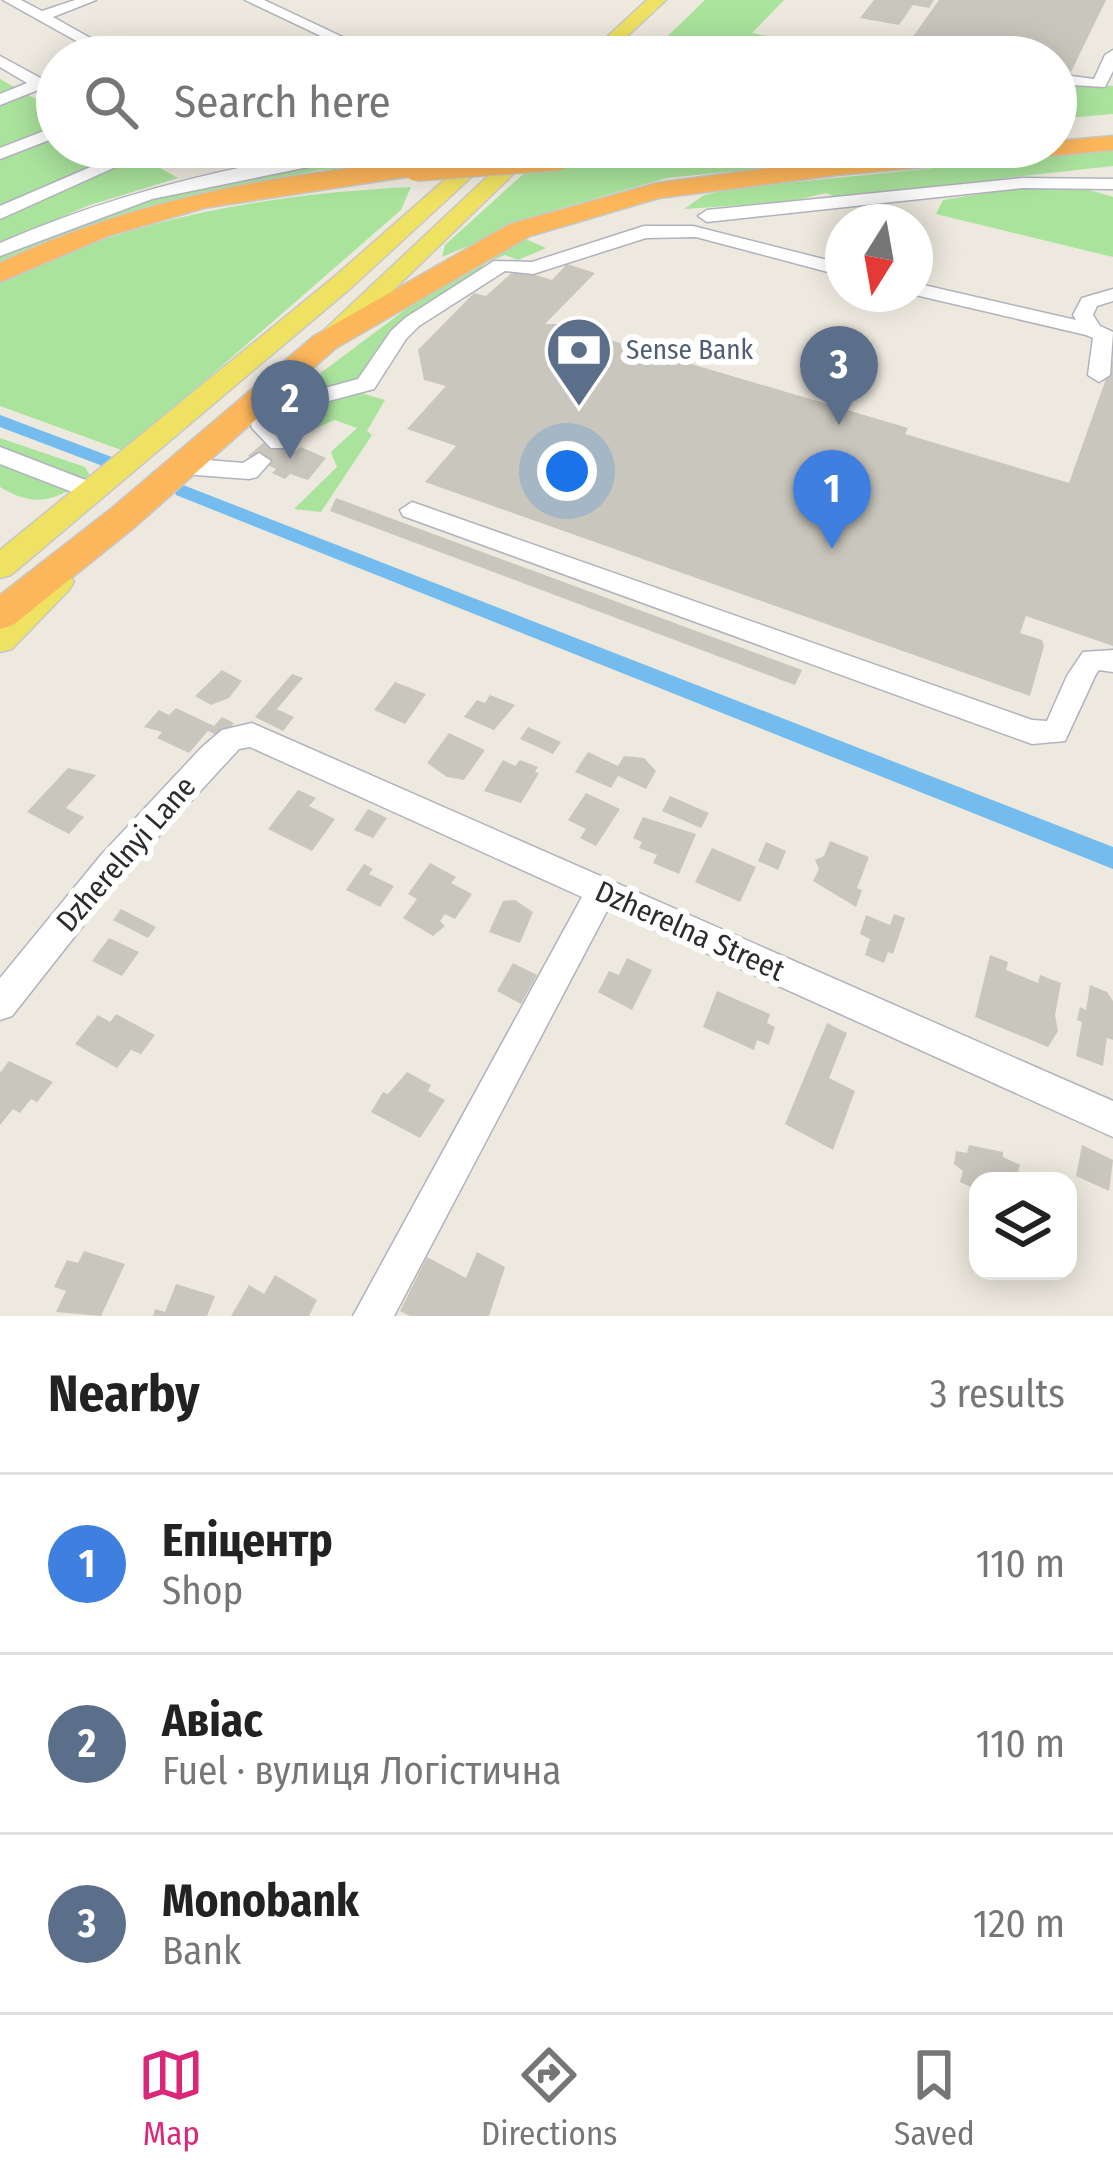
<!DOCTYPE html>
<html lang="en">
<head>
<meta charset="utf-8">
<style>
  :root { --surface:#fff; --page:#f2f2f2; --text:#222; --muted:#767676; --line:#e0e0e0; --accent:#db2777 }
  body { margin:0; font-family:"Fira Sans Condensed",sans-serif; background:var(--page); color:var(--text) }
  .controls { position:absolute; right:36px; bottom:36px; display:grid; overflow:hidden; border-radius:24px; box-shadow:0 6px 30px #0003 }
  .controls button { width:108px; height:108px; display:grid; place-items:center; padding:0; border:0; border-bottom:3px solid var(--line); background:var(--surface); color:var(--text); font:60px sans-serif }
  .compass { position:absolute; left:825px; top:204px; width:108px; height:108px; border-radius:50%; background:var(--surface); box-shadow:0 6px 30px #0003; rotate:191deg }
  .you { position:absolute; left:567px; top:471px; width:42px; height:42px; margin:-30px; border:9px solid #fff; border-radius:50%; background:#1a73e8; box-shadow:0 0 0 18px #1a73e833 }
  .badge { display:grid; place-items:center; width:78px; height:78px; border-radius:50%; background:var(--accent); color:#fff; font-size:39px; font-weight:700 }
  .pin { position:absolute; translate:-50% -99px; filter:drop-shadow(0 3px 6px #0008) }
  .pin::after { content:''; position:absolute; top:63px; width:42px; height:36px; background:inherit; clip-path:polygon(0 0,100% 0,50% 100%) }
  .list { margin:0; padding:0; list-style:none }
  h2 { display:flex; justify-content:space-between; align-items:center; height:156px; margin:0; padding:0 48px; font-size:51px }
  h2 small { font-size:39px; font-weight:400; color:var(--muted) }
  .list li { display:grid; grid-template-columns:78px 1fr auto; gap:36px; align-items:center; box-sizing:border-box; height:180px; padding:0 48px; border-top:3px solid var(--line) }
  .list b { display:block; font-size:45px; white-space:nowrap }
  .list p { margin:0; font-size:39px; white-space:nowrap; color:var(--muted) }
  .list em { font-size:39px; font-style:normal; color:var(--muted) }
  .icon { flex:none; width:66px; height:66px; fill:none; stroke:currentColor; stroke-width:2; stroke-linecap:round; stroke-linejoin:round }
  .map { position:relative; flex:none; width:1113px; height:1316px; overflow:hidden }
  .search { position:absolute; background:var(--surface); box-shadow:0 6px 30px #0003; left:36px; right:36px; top:36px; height:132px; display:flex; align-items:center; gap:30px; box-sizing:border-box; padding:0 42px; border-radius:66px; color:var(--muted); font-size:45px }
  .sheet { height:696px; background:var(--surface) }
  nav { display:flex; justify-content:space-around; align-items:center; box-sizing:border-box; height:168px; border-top:3px solid var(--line); background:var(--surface); font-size:33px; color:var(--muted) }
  nav a { display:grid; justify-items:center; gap:6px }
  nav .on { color:var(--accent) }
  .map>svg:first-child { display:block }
  .green { fill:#aae39c }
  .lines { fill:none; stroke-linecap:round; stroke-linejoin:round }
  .canal { fill:#73bced; fill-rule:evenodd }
  .building { fill:#c9c7bd }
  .minor-casing { stroke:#b2b2bf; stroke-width:3 }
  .major-casing { stroke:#c8c8c8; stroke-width:3 }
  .highway-casing { stroke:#c8c8c8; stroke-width:3 }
  .minor { fill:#fff; fill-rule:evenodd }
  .major { fill:#efe162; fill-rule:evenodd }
  .highway { fill:#fcb65b; fill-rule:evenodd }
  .highway-bridge-casing { stroke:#c8c8c8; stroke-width:26; stroke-linecap:butt }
  .highway-bridge { stroke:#fcb65b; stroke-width:24 }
  .labels { text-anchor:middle; stroke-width:12; stroke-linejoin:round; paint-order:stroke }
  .far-service-label { font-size:27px; fill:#4e5e75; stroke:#fff; text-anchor:start }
  .street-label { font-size:30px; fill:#2c2c2c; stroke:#fff }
</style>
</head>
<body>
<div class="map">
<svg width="1113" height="1316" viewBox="0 0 1113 1316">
  <rect width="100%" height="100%" fill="#ede9de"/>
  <g class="green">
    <path d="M 705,0 L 784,0 L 752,33 L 871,57 L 646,57 Z"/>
    <path d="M 0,79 L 57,111 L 57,147 L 122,147 L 178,178 L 87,206 L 0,244 Z"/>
    <path d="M 1056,82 L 1113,86 L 1113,114 L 1056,119 Z"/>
    <path d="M 553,147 L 638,147 L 554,164 L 800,147 L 971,147 L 667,178 L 555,210 L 442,257 L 445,245 Z"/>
    <path d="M 434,149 L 458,153 L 442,160 L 320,170 L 261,181 L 202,196 L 0,267 L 0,253 L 177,187 L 318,161 Z"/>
    <path d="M 1113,150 L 1113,166 L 836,197 L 826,193 L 788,202 L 684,209 L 704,195 L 736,188 Z"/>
    <path d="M 1037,185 L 1079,187 L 1113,197 L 1113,257 L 936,214 L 943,200 Z"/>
    <path d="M 411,187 L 401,210 L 124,451 L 0,406 L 0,282 C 130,218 267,194 411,187 Z"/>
    <path d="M 521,237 L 546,248 L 518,260 L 505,255 L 486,263 L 362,378 L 347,385 L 295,392 L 472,260 Z"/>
    <path d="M 361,393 L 385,400 L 367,431 L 372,435 L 321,512 L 294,509 L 337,467 L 331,452 L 357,428 L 335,420 C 311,429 299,443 276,421 L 279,407 C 303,392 335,402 361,393 Z"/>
    <path d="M 0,438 L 85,467 L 91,477 C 57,499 38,510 0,487 Z"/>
  </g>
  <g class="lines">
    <g class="canal">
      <path d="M 0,415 L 120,460 L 123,464 L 114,470 L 108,468 L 0,427 Z"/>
      <path d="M 183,485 L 1113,847 L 1113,869 L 176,495 L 174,491 Z"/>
    </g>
  </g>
  <g class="building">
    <path d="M 874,0 L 934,0 L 929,8 L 913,5 L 899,25 L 860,18 Z"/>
    <path d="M 939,0 L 1106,0 L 1070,74 L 1056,71 L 1056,57 L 985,57 L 909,42 Z"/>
    <path d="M 567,264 L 595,273 L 545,324 L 556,324 L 908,428 L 905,434 L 1069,483 L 1113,359 L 1113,646 L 1026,616 L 1020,633 L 1042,640 L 1044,646 L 1030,696 L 425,482 L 456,446 L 407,429 L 446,386 L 424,380 L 418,350 L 474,293 L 486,296 L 516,269 L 552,280 Z"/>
    <path d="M 269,438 L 296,451 L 301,447 L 326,458 L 308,480 L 290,474 L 285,479 L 272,473 L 276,469 L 248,456 Z"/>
    <path d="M 336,498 L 802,670 L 795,685 L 330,511 Z"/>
    <path d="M 222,670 L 242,681 L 229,698 L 211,705 L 195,696 Z"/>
    <path d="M 292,674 L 303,678 L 277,709 L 294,717 L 283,731 L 255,717 Z"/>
    <path d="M 395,682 L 426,694 L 405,724 L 374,710 Z"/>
    <path d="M 490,695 L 515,705 L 494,730 L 464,717 L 477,700 L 485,703 Z"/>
    <path d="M 176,708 L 214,726 L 222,717 L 234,723 L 222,738 L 208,731 L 189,753 L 157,738 L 162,732 L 144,727 L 159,710 L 169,715 Z"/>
    <path d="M 528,727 L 561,742 L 553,754 L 520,739 Z"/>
    <path d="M 449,733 L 485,750 L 464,780 L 447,777 L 427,763 Z"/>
    <path d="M 588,752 L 618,766 L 624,756 L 644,758 L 656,771 L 646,789 L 618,776 L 611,788 L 575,772 Z"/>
    <path d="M 503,760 L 515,766 L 520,760 L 538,767 L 535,772 L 539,773 L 521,803 L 484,791 Z"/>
    <path d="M 68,768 L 96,775 L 66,808 L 84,817 L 69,834 L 27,812 Z"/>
    <path d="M 298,790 L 316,798 L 309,806 L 335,819 L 312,851 L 268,829 Z"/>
    <path d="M 586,793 L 620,809 L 596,846 L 580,838 L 586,829 L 568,820 Z"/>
    <path d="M 670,796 L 709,813 L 701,828 L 662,811 Z"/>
    <path d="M 368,809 L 387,818 L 373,838 L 354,830 Z"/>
    <path d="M 643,817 L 696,834 L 679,874 L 653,863 L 657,855 L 639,848 L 642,842 L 633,838 Z"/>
    <path d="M 830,841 L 869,857 L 857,888 L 862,890 L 856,907 L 813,881 L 819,869 L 815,860 L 824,856 Z"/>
    <path d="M 766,842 L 786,851 L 778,870 L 758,861 Z"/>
    <path d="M 712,848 L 756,867 L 740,902 L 695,882 Z"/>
    <path d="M 430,863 L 456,877 L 451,883 L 472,894 L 455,919 L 445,914 L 440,921 L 445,926 L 433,936 L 403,918 L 417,899 L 408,894 Z"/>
    <path d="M 364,864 L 373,869 L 369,874 L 394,886 L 380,907 L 346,890 Z"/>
    <path d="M 515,900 L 533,912 L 520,943 L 489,932 L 503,901 Z"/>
    <path d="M 121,909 L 156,927 L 148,938 L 113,920 Z"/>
    <path d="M 894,914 L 905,918 L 893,954 L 888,952 L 884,963 L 865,955 L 870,939 L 860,934 L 866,915 L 890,925 Z"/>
    <path d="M 109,938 L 139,952 L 122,976 L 92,961 Z"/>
    <path d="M 990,955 L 1008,962 L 1006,970 L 1038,983 L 1040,975 L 1061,983 L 1055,1015 L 1058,1031 L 1048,1047 L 975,1017 Z"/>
    <path d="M 627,958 L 652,970 L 632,1010 L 598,992 L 609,971 L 619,975 Z"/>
    <path d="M 513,963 L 537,975 L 521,1004 L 497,991 Z"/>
    <path d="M 1090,985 L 1107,992 L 1113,1001 L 1113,1040 L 1107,1038 L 1103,1066 L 1076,1056 L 1082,1022 L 1077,1020 L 1080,1007 L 1086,1010 Z"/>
    <path d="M 717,991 L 770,1014 L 767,1023 L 775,1027 L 769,1045 L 757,1040 L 754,1050 L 703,1027 Z"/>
    <path d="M 116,1014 L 155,1035 L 141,1054 L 131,1050 L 117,1068 L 75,1044 L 98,1015 L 110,1022 Z"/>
    <path d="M 827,1023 L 847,1033 L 829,1078 L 855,1091 L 833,1150 L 785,1124 Z"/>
    <path d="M 9,1061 L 53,1082 L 37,1102 L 31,1099 L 20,1113 L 13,1109 L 0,1125 L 0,1073 Z"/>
    <path d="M 407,1072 L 431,1085 L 428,1091 L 445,1100 L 420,1138 L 371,1112 L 383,1092 L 388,1094 Z"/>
    <path d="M 969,1145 L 1003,1152 L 1003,1157 L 1020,1165 L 1018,1171 L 1040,1181 L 978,1181 L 978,1190 L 960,1182 L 963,1171 L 954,1164 L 956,1151 L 967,1153 Z"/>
    <path d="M 1082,1145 L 1113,1160 L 1109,1191 L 1076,1176 Z"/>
    <path d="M 84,1251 L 125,1264 L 101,1316 L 56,1312 L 66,1291 L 54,1287 L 67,1260 L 78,1263 Z"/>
    <path d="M 477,1252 L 505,1267 L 489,1316 L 410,1316 L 400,1311 L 427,1257 L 466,1278 Z"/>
    <path d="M 275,1275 L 317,1300 L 309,1316 L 231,1316 L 249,1285 L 264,1294 Z"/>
    <path d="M 176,1284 L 215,1296 L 207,1316 L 153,1316 L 155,1309 L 165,1312 Z"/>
  </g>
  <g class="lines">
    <g class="minor-casing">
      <g id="minor">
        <path d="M 3,0 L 21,0 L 42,11 L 75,0 L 96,0 L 53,17 L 124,57 L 105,57 Z"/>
        <path d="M 245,0 L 264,0 L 385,57 L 365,57 Z"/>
        <path d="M 423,45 L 456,54 L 459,57 L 407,57 Z"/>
        <path d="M 881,46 L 918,54 L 921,57 L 876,54 L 876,48 Z"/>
        <path d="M 1113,50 L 1113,71 L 1105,87 L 1056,84 L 1056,74 L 1094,79 L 1105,55 Z"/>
        <path d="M 938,52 L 952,54 L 955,57 L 930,57 Z"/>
        <path d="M 0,56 L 57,87 L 57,99 L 38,90 L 0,105 L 0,94 L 27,83 L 0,67 Z"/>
        <path d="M 57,126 L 57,137 L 0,159 L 0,148 Z"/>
        <path d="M 137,147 L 160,147 L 0,219 L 0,206 Z"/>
        <path d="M 360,147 L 406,147 L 152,199 L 0,256 L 0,243 C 115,193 235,164 360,147 Z"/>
        <path d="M 450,147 L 473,147 L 491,157 L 476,161 Z"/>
        <path d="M 1022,178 L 1113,179 L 1113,189 L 1022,188 L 707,222 L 698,216 L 707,210 Z"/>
        <path d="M 644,226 L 693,226 L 843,264 L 843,276 L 696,237 L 646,238 L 533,274 L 505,271 L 419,326 L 406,339 L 374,389 L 325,402 L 268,400 L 274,425 L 290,443 L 287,448 L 271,448 L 252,428 L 247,401 L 259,388 L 325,388 L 358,379 L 391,331 L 405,318 L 494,261 L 532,262 Z"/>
        <path d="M 915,283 L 1076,320 L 1073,315 L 1082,298 L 1113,289 L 1113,301 L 1097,306 L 1093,315 L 1100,326 L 1113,332 L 1110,375 L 1099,382 L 1088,375 L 1093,338 L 1086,335 L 911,294 L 915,294 Z"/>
        <path d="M 0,447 L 101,486 L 105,492 L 93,500 L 0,464 Z"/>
        <path d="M 259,453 L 271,461 L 257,477 L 249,479 L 183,474 L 171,466 L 183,458 L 243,463 Z"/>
        <path d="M 412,502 L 1032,720 L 1047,721 L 1067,676 L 1083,652 L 1113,650 L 1113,672 L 1099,670 L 1096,674 L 1065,741 L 1032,744 L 403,516 L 400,510 Z"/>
        <path d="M 252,723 L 1113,1101 L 1113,1137 L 608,909 L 394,1316 L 353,1316 L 582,897 L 250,747 L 239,749 L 123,875 L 12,1016 L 0,1020 L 0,978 L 101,855 L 202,747 L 222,730 Z"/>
      </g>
    </g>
    <g class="major-casing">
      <g id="major">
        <path d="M 647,0 L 666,0 L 605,57 L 585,57 Z"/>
        <path d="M 482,147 L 504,147 L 352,287 L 11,575 L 0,578 L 0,550 L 334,277 Z"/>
        <path d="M 519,147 L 541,147 L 340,342 L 322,342 L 318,337 L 322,332 Z"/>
        <path d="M 58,571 L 69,574 L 74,582 L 69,590 L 12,649 L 0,652 L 0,620 L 47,574 Z"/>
      </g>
    </g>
    <g class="highway-casing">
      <g id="highway">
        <path d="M 1113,136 L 1113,150 L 837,175 L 659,198 L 530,236 L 336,348 L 136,526 L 13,625 L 0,629 L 0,595 L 112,508 L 314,336 L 510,224 L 657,183 L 837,159 L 981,147 L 1056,147 L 1056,141 Z"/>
        <path d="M 610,147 L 728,147 L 716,154 L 559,165 L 547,158 L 559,151 Z"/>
        <path d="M 416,161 L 429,169 L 425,174 L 204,208 L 108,236 L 0,282 L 0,263 C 132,200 272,175 416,161 Z"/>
      </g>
    </g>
    <use href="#minor" class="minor"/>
    <use href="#major" class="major"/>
    <use href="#highway" class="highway"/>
    <g class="highway-bridge-casing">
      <path id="highway-bridge" d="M 416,169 L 559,158"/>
    </g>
    <use href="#highway-bridge" class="highway-bridge"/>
  </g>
  <defs>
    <g id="bank-pin" transform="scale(3.45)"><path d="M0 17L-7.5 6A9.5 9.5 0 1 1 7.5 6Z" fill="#5c6f8a" stroke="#fff"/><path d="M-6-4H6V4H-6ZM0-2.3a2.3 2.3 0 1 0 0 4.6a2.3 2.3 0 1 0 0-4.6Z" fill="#fff"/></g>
  </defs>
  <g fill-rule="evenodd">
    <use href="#bank-pin" x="579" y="350"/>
  </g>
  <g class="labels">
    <g class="far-service-label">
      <text x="626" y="359">Sense Bank</text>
    </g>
    <g class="street-label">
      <text transform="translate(126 854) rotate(-49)" y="10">Dzherelnyi Lane</text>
      <text transform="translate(690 931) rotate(24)" y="10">Dzherelna Street</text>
    </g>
  </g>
</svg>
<div class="controls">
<button><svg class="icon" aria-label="layers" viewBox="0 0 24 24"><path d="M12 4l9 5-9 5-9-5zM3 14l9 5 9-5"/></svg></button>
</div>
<svg class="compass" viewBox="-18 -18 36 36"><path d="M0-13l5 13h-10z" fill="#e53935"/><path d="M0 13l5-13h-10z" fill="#767676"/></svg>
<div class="you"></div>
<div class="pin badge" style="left:832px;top:549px;background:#3f7fe0">1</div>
<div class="pin badge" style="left:290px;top:459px;background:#5c6f8a">2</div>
<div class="pin badge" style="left:839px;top:425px;background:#5c6f8a">3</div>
<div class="search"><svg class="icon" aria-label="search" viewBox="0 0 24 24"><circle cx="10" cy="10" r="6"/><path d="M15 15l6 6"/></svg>Search here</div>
</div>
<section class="sheet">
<h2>Nearby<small>3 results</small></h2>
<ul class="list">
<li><span class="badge" style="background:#3f7fe0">1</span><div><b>Епіцентр</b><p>Shop</p></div><em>110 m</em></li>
<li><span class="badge" style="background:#5c6f8a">2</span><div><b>Авіас</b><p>Fuel · вулиця Логістична</p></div><em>110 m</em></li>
<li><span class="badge" style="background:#5c6f8a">3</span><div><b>Monobank</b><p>Bank</p></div><em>120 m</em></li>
</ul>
</section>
<nav>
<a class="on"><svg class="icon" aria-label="map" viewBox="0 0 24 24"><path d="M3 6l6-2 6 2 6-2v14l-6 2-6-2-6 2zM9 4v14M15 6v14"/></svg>Map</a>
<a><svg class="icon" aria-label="directions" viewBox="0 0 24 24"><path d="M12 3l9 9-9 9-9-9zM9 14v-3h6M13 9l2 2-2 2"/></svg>Directions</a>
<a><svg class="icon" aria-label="saved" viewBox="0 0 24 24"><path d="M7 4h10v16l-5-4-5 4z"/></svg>Saved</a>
</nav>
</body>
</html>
